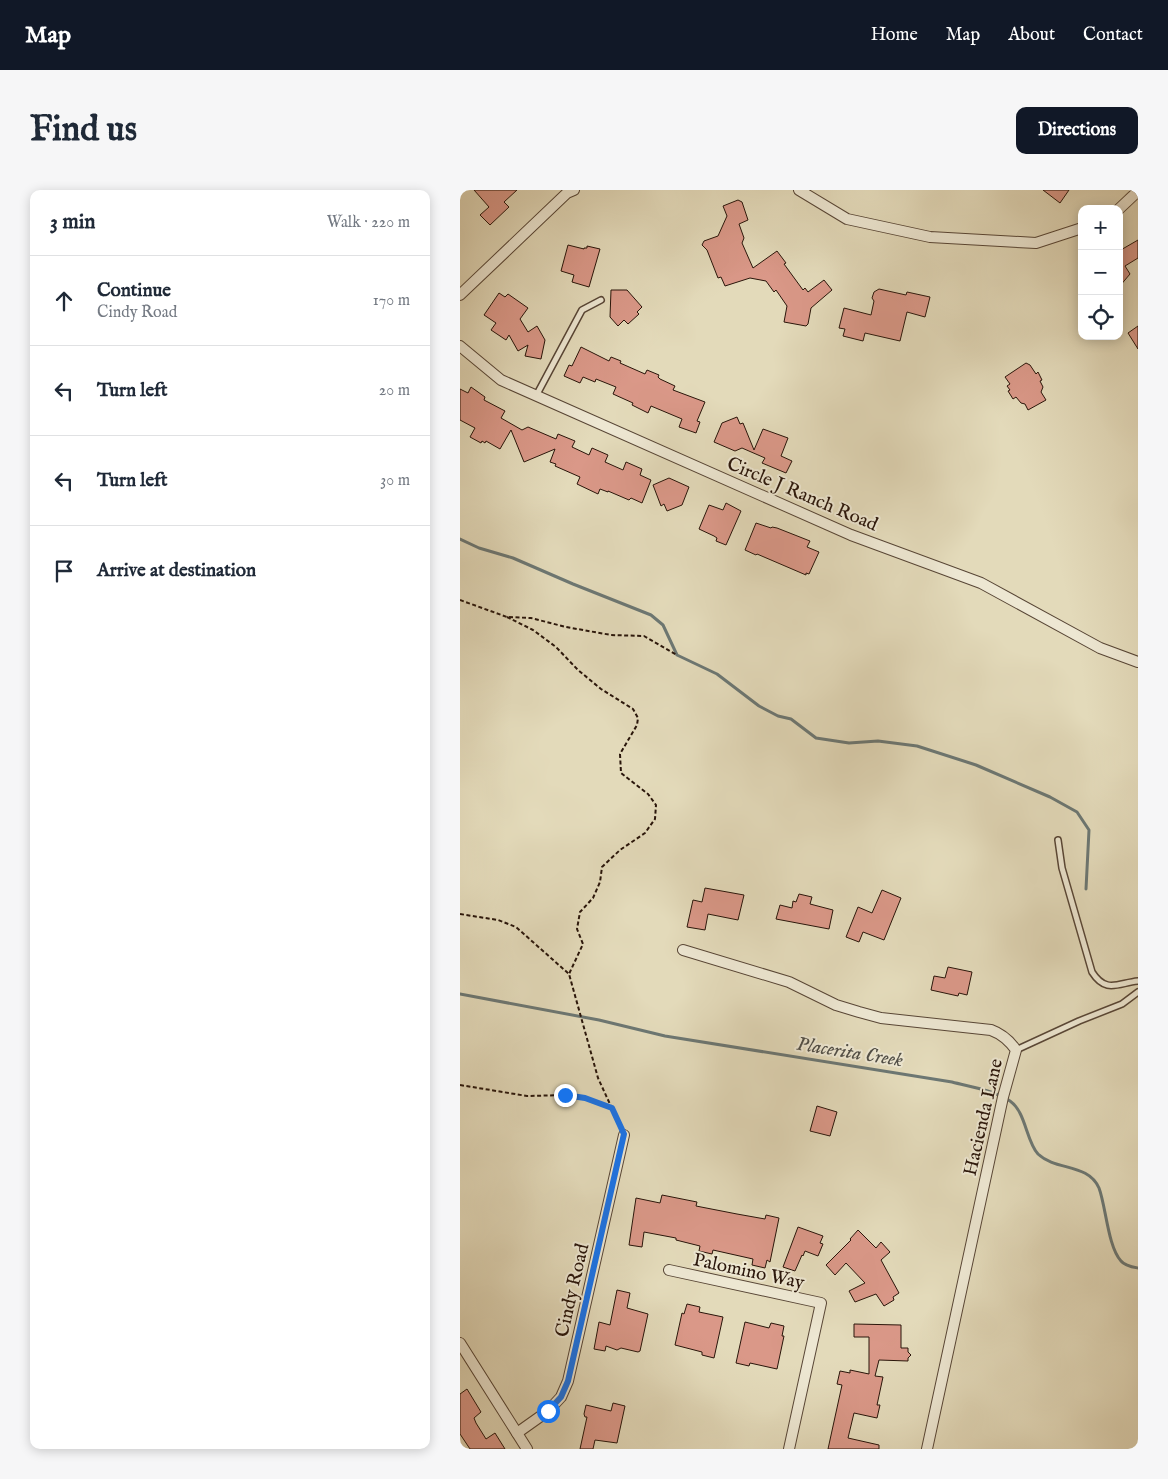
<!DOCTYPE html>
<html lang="en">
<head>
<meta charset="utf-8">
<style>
  :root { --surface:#fff; --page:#f6f6f7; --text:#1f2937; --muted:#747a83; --line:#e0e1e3; --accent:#111827 }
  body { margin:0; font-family:"IM FELL English",serif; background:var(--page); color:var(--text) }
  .controls { position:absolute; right:15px; top:15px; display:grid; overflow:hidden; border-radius:10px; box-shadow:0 2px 12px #0003 }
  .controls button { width:45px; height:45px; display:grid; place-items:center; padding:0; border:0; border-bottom:1px solid var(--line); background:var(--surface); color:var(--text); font:25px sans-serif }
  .stop { position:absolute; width:15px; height:15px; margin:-11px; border:4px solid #1a73e8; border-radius:50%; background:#fff }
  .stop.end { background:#1a73e8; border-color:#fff; box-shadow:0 1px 5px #0008 }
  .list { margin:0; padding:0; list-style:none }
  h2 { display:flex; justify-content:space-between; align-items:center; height:65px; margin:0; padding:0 20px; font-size:21px }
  h2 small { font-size:16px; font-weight:400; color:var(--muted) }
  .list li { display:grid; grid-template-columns:32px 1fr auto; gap:15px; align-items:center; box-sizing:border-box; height:90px; padding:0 20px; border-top:1px solid var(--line) }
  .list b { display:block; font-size:19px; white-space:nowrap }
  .list p { margin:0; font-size:16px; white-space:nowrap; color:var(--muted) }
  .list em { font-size:16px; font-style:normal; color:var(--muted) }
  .icon { flex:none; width:28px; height:28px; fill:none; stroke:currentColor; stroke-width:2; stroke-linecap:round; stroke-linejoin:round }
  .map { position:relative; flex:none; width:678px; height:1259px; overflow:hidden; border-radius:10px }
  header { display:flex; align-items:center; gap:30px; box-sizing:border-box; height:70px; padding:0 25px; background:var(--accent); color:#fff }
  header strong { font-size:24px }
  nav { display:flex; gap:28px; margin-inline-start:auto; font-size:18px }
  .intro { display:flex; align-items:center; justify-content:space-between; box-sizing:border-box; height:120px; padding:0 30px }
  h1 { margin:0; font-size:35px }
  .button { padding:12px 22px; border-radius:10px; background:var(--accent); color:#fff; font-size:18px; font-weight:700 }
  main { display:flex; gap:30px; padding:0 30px }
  aside { flex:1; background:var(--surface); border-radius:10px; box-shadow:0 2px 12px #0003 }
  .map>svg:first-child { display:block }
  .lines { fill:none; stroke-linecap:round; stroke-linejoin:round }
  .stream { stroke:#6c7773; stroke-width:3 }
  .building { fill:#da9888; stroke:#29150a }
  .service-casing { stroke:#584636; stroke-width:8 }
  .minor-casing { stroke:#584636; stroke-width:12 }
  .path { stroke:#29150a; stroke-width:2; stroke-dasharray:4 2.5; stroke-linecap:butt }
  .service { stroke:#ede7d2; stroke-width:5 }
  .minor { stroke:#ede7d2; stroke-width:10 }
  .route { stroke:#1a73e8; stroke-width:6 }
  .labels { text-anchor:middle; stroke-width:4; stroke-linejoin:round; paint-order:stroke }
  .street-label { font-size:19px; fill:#29150a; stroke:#ede7d2 }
  .water-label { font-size:20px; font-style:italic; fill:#504e47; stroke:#ede7d2 }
</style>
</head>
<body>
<header>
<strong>Map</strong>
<nav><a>Home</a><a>Map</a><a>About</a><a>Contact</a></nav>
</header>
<div class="intro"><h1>Find us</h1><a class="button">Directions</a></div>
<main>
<aside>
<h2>3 min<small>Walk · 220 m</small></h2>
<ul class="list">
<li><svg class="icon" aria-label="ahead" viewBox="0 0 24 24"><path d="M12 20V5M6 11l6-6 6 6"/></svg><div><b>Continue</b><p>Cindy Road</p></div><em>170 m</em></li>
<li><svg class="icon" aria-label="left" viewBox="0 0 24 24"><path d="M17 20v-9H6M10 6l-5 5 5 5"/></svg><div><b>Turn left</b></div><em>20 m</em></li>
<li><svg class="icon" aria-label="left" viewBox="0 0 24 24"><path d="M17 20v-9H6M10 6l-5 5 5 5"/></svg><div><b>Turn left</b></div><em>30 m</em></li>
<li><svg class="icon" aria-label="arrive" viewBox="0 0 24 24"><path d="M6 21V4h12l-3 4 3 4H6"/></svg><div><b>Arrive at destination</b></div></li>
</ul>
</aside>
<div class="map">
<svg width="678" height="1259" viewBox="0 0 678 1259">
  <rect width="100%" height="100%" fill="#e3daba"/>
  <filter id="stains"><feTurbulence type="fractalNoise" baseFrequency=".004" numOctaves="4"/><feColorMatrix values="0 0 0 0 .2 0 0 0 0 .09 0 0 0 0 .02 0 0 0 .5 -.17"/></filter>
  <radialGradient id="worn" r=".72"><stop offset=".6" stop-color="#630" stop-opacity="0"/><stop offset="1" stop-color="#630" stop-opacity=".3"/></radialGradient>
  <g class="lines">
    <g class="stream">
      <path d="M 0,349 L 19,358 L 53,368 L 113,394 L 191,425 L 203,435 L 217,465 L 257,484 L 299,516 L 318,526 L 331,529 L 356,548 L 389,553 L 418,551 L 457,556 L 516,575 L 590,607 L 617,622 L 629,640 L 626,699"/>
      <path d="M 0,804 L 139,830 L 205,846 L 492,892 C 511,897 533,900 550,911 C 566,922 566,951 578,964 C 596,981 628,973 639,998 C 646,1017 648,1057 661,1071 C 665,1076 672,1077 678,1078"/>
    </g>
  </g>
  <g class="building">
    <path d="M 14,0 L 57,0 L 44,12 L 49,17 L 30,35 L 20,25 L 29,17 Z"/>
    <path d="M 583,0 L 609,0 L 600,13 Z"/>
    <path d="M 278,10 L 282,12 L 288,30 L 279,34 L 284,48 L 282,53 L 293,78 L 317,61 L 326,73 L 324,74 L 343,100 L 345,98 L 348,102 L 364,90 L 372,100 L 351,118 L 348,134 L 346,136 L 324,132 L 327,116 L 316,100 L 314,102 L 306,91 L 290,88 L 265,96 L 261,87 L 258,88 L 247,60 L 242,55 L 244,51 L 258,46 L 267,26 L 263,16 Z"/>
    <path d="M 678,50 L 678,68 L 665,76 L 670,84 L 659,97 L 659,61 Z"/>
    <path d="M 108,55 L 124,59 L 124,58 L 127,58 L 127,56 L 140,59 L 129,97 L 112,92 L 114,85 L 101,81 Z"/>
    <path d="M 419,99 L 446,105 L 447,102 L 470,107 L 465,127 L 447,122 L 440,151 L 405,143 L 403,151 L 383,146 L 385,139 L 379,138 L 384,118 L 411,125 L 414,111 L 412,108 L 414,102 Z"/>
    <path d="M 151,100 L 167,100 L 182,117 L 177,122 L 179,124 L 168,134 L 164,130 L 158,136 L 150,127 Z"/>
    <path d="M 39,103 L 45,107 L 48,104 L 68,118 L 60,129 L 68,142 L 77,136 L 85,150 L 81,169 L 65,166 L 68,155 L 58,161 L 49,145 L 46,150 L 31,140 L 36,133 L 24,125 Z"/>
    <path d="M 678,136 L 678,159 L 668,143 Z"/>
    <path d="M 121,157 L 149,171 L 151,167 L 161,171 L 160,173 L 185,184 L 187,180 L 199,185 L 198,187 L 200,189 L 215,196 L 213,200 L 245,212 L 237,231 L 240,232 L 236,243 L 219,237 L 222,229 L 191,216 L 188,223 L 172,215 L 173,213 L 153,204 L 156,197 L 136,189 L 135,192 L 123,187 L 120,193 L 104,186 L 109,175 L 112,176 Z"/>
    <path d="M 566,173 L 570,175 L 576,184 L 578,182 L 582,190 L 580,191 L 583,197 L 581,202 L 586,210 L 568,220 L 565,214 L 561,213 L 556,207 L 553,209 L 548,201 L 550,200 L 547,196 L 550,194 L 545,187 Z"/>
    <path d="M 11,197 L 25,207 L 24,210 L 45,221 L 41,228 L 62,240 L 68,237 L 96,249 L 98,244 L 115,251 L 112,257 L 129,265 L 132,258 L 148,265 L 145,272 L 163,280 L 166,272 L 182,279 L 180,285 L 191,290 L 182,313 L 171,308 L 169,310 L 148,301 L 148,302 L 140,299 L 138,304 L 117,294 L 120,287 L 95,276 L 96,274 L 90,272 L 95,259 L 64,272 L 51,240 L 40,259 L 26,251 L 25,253 L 22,251 L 21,253 L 10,247 L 15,238 L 0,230 L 0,199 L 8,203 Z"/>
    <path d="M 277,227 L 280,234 L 283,233 L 294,260 L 303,239 L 328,248 L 321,266 L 332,271 L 326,283 L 302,273 L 305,268 L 282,258 L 275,261 L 254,252 L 262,233 Z"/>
    <path d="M 209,288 L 229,297 L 222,315 L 207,321 L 204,314 L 201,316 L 193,295 Z"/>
    <path d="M 266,313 L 281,321 L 266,355 L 256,351 L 257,348 L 254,346 L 239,339 L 249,315 L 263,320 Z"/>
    <path d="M 296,333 L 311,338 L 312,337 L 317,338 L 350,351 L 347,357 L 359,362 L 349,384 L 346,383 L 346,385 L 297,364 L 296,365 L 285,360 Z"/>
    <path d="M 245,698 L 284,705 L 278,730 L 248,724 L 245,740 L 227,737 L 233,710 L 242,712 Z"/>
    <path d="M 422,700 L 441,708 L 424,750 L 403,742 L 399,752 L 386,747 L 398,717 L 412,723 Z"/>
    <path d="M 339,704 L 352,707 L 350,714 L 373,720 L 369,739 L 316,729 L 320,715 L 332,718 L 333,711 L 336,712 Z"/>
    <path d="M 488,777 L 512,782 L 507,805 L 499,803 L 498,806 L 471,800 L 474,786 L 485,788 Z"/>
    <path d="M 357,916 L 377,922 L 370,946 L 350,941 Z"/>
    <path d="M 202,1005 L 237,1012 L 236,1016 L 277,1024 L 305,1029 L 306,1025 L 319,1028 L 310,1072 L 307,1070 L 305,1078 L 292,1075 L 293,1069 L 253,1060 L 252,1064 L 239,1061 L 240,1056 L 216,1050 L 216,1048 L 184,1042 L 182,1057 L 169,1055 L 176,1008 L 200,1013 Z"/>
    <path d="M 338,1037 L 363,1046 L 360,1053 L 363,1054 L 358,1066 L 345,1061 L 343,1066 L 342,1065 L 335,1081 L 323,1077 Z"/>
    <path d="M 398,1040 L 416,1058 L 421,1052 L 430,1062 L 421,1070 L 439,1103 L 433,1107 L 434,1110 L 424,1116 L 416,1104 L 395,1112 L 389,1101 L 405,1093 L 386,1073 L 375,1085 L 366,1075 L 391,1050 L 390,1049 Z"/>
    <path d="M 157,1100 L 170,1103 L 167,1118 L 188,1124 L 180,1161 L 178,1162 L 161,1158 L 157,1160 L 146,1156 L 145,1161 L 134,1159 L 139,1132 L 150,1135 Z"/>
    <path d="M 227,1114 L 240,1117 L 239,1122 L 263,1127 L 254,1168 L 242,1165 L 242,1162 L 215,1155 L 222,1123 L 224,1124 Z"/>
    <path d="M 285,1132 L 309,1138 L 311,1133 L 324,1136 L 322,1146 L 324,1146 L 317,1179 L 290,1173 L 289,1176 L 276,1173 Z"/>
    <path d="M 394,1134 L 441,1135 L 441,1158 L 448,1158 L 448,1162 L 451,1165 L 448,1168 L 448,1171 L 419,1170 L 415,1186 L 423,1187 L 417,1215 L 420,1215 L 417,1228 L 394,1223 L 388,1248 L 419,1255 L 419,1259 L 368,1259 L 382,1195 L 377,1194 L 380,1181 L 390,1183 L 390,1180 L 409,1184 L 409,1147 L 394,1147 Z"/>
    <path d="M 7,1199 L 21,1222 L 14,1228 L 16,1233 L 26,1249 L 35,1243 L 45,1259 L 10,1259 L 0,1244 L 0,1204 Z"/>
    <path d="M 153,1213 L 165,1216 L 157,1253 L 135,1250 L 133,1259 L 120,1259 L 127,1227 L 125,1227 L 124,1224 L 126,1215 L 151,1221 Z"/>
  </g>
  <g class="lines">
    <g class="service-casing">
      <g id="service">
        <path d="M 76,206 L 122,120 L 141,110"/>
        <path d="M 598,650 L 602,678 L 632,782 C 646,804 658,793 678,791"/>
        <path d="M 556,860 L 619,831 L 662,814 L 678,802"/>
      </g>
    </g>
    <g class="minor-casing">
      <g id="minor">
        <path d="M 339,0 L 387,29 L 470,47 L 576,53 L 622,38"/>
        <path d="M 659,19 L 678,1"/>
        <path d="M 0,105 L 107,3 L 114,0"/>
        <path d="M 0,156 L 41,190 L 391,345 L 521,393 L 640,458 L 678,472"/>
        <path d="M 223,760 L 329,792 L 376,815 L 399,822 L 421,828 L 531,840 C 542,844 549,850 556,860 L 543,907 L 467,1259"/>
        <path d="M 209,1080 L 361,1113 L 329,1259"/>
        <path d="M 0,1153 L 67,1259"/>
        <path d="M 57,1243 L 88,1221 L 101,1207 L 108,1191 L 164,945"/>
      </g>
    </g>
    <g class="path">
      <path d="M 0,410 L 47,427 L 71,428 L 106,437 L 151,445 L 184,446 L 217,465"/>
      <path d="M 47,427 L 73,440 L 96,457 L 118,480 L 141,499 L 173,519 L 178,528 L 177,535 L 160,564 L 161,583 L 188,604 L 196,615 L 195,629 L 185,643 L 160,660 L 142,677 L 140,692 L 133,708 L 120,722 L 117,739 L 123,754 L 109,784"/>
      <path d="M 0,724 L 38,730 L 56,737 L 109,784 L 138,888 L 160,936"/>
      <path d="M 0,895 L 67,906 L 105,905 L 125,908 L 152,918"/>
    </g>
    <use href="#service" class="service"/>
    <use href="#minor" class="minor"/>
  </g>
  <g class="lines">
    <path class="route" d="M 88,1221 L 101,1207 L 108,1191 L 164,944 L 152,918 L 125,908 L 105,905"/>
  </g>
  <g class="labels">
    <g class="street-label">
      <text transform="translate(343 303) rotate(23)" y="7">Circle J Ranch Road</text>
      <text transform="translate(522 927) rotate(-77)" y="7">Hacienda Lane</text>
      <text transform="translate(289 1080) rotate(12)" y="7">Palomino Way</text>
      <text transform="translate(111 1100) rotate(-77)" y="7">Cindy Road</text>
    </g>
    <g class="water-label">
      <text transform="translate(390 861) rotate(9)" y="7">Placerita Creek</text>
    </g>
  </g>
  <rect width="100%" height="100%" filter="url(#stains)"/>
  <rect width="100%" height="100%" fill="url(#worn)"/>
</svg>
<div class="controls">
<button>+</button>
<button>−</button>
<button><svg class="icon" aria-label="locate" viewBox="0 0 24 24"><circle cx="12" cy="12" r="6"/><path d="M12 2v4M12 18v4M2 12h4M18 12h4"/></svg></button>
</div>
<div class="stop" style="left:88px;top:1221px"></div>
<div class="stop end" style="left:105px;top:905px"></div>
</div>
</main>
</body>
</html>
